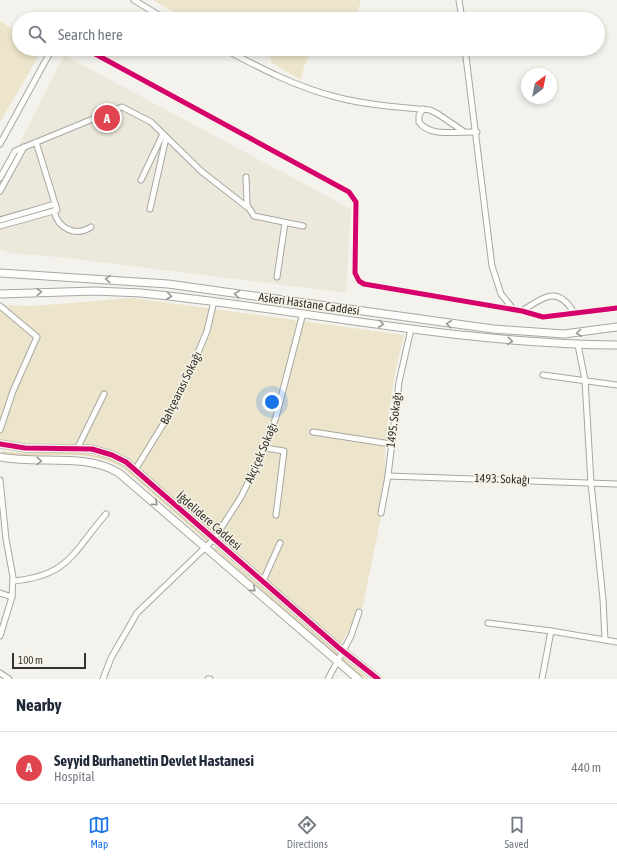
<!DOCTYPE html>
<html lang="en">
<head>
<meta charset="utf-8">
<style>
  :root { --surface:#fff; --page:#f2f2f3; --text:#1f2937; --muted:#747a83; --line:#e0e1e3; --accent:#1a73e8 }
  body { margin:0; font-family:"Asap Condensed",sans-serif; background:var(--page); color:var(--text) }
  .compass { position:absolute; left:521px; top:68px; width:36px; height:36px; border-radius:50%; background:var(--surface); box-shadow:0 2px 6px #0003; rotate:32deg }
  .scale { position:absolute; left:12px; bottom:10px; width:74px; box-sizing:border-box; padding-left:4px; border:2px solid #34322e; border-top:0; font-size:11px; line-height:14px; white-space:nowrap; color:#34322e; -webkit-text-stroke:3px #f7f4e8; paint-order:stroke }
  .you { position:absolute; left:272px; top:402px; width:14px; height:14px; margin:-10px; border:3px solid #fff; border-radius:50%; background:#1a73e8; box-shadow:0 0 0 6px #1a73e833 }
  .badge { display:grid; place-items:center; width:26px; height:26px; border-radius:50%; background:var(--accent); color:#fff; font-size:13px; font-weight:700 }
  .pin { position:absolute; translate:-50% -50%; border:2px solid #fff; box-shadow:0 1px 4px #0006 }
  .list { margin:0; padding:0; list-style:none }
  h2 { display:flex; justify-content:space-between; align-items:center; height:52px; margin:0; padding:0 16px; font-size:17px }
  h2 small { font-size:13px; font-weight:400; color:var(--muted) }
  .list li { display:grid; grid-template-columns:26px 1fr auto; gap:12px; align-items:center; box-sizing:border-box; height:72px; padding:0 16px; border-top:1px solid var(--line) }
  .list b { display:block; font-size:15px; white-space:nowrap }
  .list p { margin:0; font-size:13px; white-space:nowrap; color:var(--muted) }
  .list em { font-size:13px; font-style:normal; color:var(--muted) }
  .icon { flex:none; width:22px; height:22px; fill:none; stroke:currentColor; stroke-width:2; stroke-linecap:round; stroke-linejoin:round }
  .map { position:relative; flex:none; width:617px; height:679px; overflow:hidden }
  .search { position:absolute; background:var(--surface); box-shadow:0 2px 6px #0003; left:12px; right:12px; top:12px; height:44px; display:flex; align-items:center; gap:10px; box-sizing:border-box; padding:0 14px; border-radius:22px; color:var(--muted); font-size:15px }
  .sheet { height:124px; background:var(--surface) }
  nav { display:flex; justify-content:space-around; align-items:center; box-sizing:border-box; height:56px; border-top:1px solid var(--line); background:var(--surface); font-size:11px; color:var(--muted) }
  nav a { display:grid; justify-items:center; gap:2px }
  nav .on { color:var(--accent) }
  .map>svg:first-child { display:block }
  .built { fill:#ece8db }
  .green { fill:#ece4cb }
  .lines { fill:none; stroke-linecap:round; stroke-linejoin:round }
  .stream { stroke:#e5d8ac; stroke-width:1.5 }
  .street-casing { stroke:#a8a7a2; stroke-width:7 }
  .secondary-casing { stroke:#a8a7a2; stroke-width:9 }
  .street { stroke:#fdfdfc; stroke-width:5 }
  .secondary { stroke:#fdfdfc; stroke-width:7 }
  .cycleway-casing { stroke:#f7f4e8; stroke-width:8 }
  .cycleway { stroke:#d6006c; stroke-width:5 }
  .oneway { stroke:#989895 }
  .labels { text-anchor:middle; stroke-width:3; stroke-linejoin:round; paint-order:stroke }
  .street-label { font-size:12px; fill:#34322e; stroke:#f7f4e8 }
</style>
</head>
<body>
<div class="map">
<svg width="617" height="679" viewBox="0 0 617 679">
  <rect width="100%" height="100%" fill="#f4f2ec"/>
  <path class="built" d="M 64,55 L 351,209 L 346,293 L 58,257 L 10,253 L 0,249 L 0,182 Z"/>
  <g class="green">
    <path d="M 153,0 L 361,0 L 357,15 L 346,19 L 185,19 Z"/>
    <path d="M 0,21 L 19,34 L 19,49 L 33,49 L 38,57 L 0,122 Z"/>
    <path d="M 268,49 L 312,49 L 304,67 L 301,80 L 272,63 Z"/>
    <path d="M 133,298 L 404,335 L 395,373 L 389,411 L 385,447 L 385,498 L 363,605 L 340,646 L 118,456 L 64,448 L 19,444 L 0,439 L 0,305 L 32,306 Z"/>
  </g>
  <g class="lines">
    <g class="stream">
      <path d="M 3,452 C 44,459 91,444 126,469 L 207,540"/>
      <path d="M 215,548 L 339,656"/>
      <path d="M 342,658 L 367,679"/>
    </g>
    <g class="street-casing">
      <g id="street">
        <path d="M 134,0 L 165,19"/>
        <path d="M 459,0 L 462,19"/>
        <path d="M 86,49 L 349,192 L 356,202 L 355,273 L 359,281 L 364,284 L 522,311 L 543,317 L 617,308"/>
        <path d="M 224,49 C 260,68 296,87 336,97 C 366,105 399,107 430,110 L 438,114 L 463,131"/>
        <path d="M 465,49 L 492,266 L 501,294 L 514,310"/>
        <path d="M 423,109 L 419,115 L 419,122 C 430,138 460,131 477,132"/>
        <path d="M 0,144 L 52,49"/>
        <path d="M 246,177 L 247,205 L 254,216 L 303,226"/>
        <path d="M 0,178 L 15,151 L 122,107 L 151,122 L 201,171 L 247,207"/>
        <path d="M 141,180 L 163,134"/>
        <path d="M 0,191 L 24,147"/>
        <path d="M 150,209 L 166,138"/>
        <path d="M 54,211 C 58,229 76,237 91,227"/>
        <path d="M 0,220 L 55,204"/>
        <path d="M 0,226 L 57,210 L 36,142"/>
        <path d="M 277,277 L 285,223"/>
        <path d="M 0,306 L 37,337 L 13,391 L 0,430"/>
        <path d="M 522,311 C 544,297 558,285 574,313"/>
        <path d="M 578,345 L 585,380 L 591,483 L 603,599 L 605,640"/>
        <path d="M 543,375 L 617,385"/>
        <path d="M 313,432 L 391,444"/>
        <path d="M 265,448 L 284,451 L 276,515"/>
        <path d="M 77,449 L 104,394"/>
        <path d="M 135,470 L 167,418 L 194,362 L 207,331 L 214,301"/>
        <path d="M 388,476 L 617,484"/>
        <path d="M 0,480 L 6,539 L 13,577 L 12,597 L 0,636"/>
        <path d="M 381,513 L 388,476 L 399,382 L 411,329"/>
        <path d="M 13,581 C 69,576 73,552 106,514"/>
        <path d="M 263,581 L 280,543"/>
        <path d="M 0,593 L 12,597"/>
        <path d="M 488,623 L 551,631 L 617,642"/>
        <path d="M 0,673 L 9,679"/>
        <path d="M 103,679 L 111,658 L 137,613 L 214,539 L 241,497 L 265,448 L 276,417 L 303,313"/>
        <path d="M 208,679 L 210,679"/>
        <path d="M 328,679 L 351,636 L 359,612"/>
        <path d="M 542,679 L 551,631"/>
      </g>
    </g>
    <g class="secondary-casing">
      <g id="secondary">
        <path d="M 0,273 L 168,284 L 493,329 L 564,334 L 617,327"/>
        <path d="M 0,294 L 95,291 L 141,293 C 300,309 457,344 617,345"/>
        <path d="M 0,444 L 25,448 L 92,449 L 112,455 L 126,462 L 339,648 L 378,679"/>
        <path d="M 0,457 C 39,465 84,452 119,473 L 358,679"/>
      </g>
    </g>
    <use href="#street" class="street"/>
    <use href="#secondary" class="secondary"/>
    <g class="cycleway-casing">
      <g id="cycleway">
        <path d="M 86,49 L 349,192 L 356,202 L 355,273 L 359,281 L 364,284 L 522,311 L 543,317 L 617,308"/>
        <path d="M 0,444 L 25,448 L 92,449 L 112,455 L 126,462 L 339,648 L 378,679"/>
      </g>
    </g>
    <use href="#cycleway" class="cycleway"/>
  </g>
  <defs><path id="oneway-chevron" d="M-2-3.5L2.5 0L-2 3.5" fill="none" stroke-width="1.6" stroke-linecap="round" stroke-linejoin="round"/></defs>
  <g class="oneway">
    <use href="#oneway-chevron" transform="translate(108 279) rotate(-176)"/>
    <use href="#oneway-chevron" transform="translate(39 292) rotate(-1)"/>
    <use href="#oneway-chevron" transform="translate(237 294) rotate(-172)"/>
    <use href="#oneway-chevron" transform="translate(169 296) rotate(7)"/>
    <use href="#oneway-chevron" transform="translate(381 324) rotate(8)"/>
    <use href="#oneway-chevron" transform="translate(449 324) rotate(-172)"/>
    <use href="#oneway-chevron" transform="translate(579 333) rotate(174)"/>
    <use href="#oneway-chevron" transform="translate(510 341) rotate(5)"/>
    <use href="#oneway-chevron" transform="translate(39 461) rotate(2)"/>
    <use href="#oneway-chevron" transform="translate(155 503) rotate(41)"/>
    <use href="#oneway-chevron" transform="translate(253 589) rotate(41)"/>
  </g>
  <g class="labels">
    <g class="street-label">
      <text transform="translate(309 304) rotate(8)" y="4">Askeri Hastane Caddesi</text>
      <text transform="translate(181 388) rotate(-64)" y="4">Bahçearası Sokağı</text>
      <text transform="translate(394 420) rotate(-83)" y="4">1495. Sokağı</text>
      <text transform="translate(261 453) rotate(-67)" y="4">Akçiçek Sokağı</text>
      <text transform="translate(502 479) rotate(2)" y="4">1493. Sokağı</text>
      <text transform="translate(209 521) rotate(41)" y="4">İğdelidere Caddesi</text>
    </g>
  </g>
</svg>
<svg class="compass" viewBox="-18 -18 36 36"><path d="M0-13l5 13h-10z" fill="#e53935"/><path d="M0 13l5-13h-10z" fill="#747a83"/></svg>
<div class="scale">100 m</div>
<div class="you"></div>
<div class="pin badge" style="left:107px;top:118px;background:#e0444e">A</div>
<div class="search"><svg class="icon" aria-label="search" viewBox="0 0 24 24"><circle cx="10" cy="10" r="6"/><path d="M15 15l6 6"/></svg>Search here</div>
</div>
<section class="sheet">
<h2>Nearby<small></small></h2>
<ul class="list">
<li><span class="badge" style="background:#e0444e">A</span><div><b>Seyyid Burhanettin Devlet Hastanesi</b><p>Hospital</p></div><em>440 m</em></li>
</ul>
</section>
<nav>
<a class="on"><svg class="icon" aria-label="map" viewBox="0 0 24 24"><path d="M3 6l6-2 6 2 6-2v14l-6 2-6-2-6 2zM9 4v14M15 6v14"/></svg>Map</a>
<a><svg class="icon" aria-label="directions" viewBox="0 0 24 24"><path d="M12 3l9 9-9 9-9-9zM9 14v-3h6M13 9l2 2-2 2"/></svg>Directions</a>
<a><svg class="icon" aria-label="saved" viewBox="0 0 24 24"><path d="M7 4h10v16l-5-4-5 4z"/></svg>Saved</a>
</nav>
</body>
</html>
